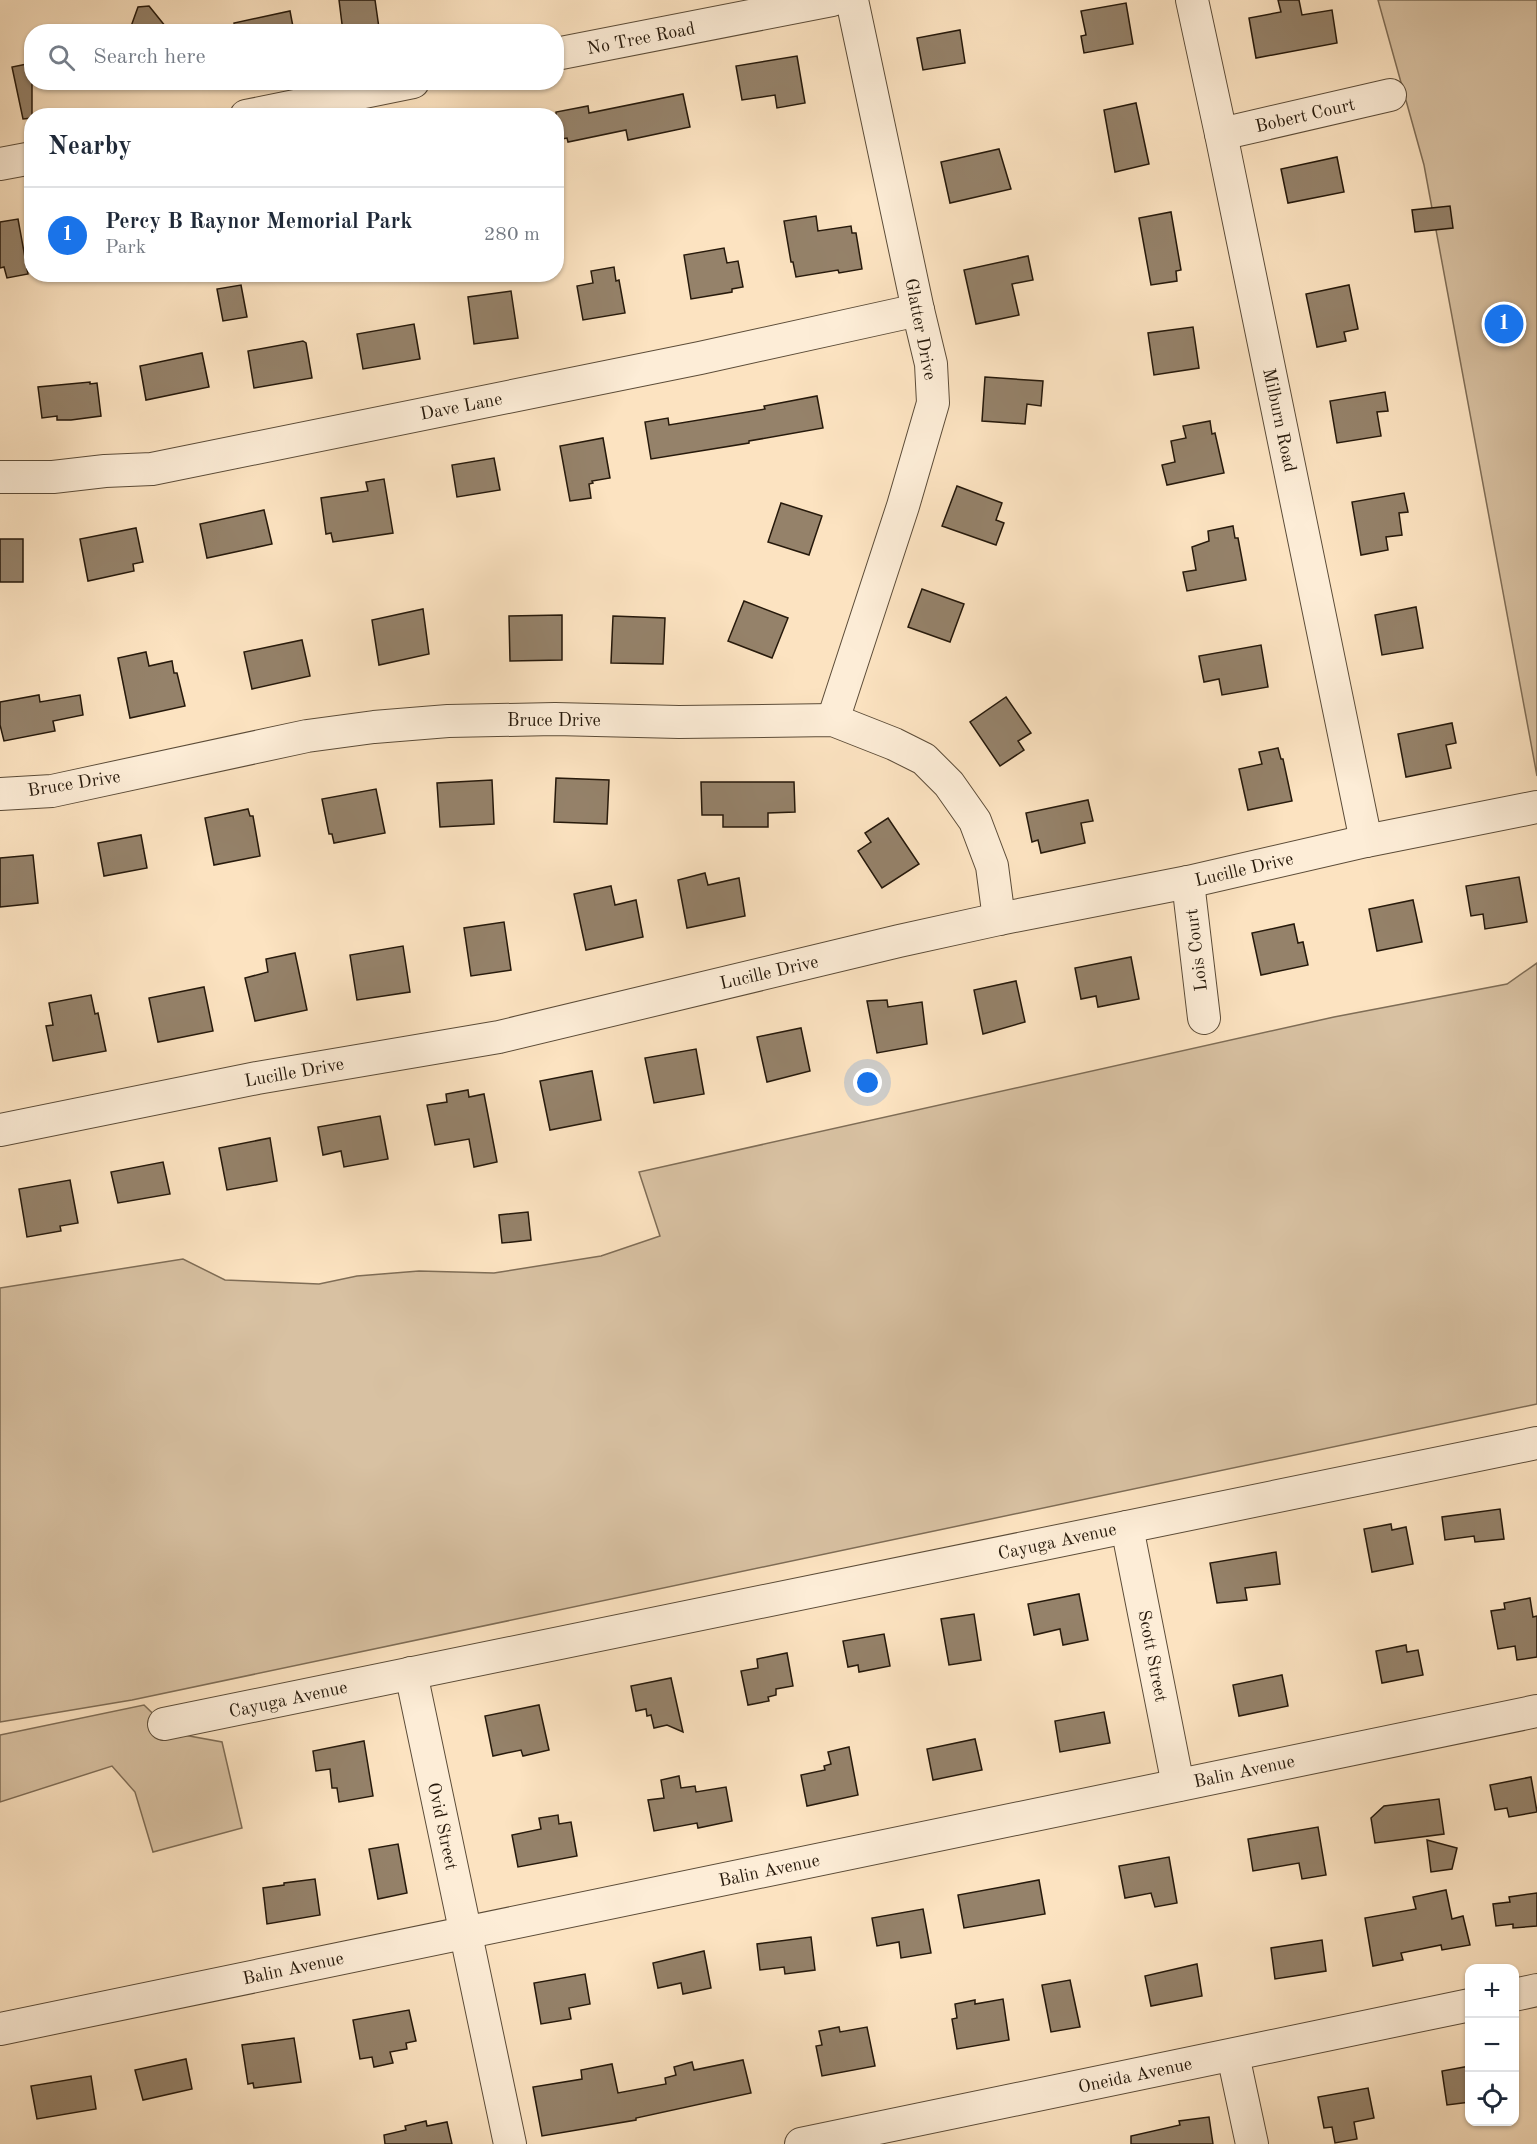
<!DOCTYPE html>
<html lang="en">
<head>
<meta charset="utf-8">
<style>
  :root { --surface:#fff; --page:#f2f2f3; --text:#1f2937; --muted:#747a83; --line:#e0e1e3; --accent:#1a73e8 }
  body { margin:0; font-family:"Old Standard TT",serif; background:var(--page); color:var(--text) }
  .controls { position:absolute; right:18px; bottom:18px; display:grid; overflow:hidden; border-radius:12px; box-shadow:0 2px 4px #0004 }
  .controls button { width:54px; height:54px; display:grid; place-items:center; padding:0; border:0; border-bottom:2px solid var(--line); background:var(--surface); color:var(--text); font:30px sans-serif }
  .you { position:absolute; left:868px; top:1083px; width:21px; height:21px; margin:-15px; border:4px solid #fff; border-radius:50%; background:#1a73e8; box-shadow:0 0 0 9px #1a73e833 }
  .badge { display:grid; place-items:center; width:39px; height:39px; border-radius:50%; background:var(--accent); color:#fff; font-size:20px; font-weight:700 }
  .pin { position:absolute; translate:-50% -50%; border:3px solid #fff; box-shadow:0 2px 6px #0006 }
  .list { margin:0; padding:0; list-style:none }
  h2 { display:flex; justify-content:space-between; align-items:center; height:78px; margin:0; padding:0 24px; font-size:26px }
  h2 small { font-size:20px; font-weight:400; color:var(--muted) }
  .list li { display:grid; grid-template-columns:39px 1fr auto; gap:18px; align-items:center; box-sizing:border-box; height:96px; padding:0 24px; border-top:2px solid var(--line) }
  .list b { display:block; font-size:22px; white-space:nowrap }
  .list p { margin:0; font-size:20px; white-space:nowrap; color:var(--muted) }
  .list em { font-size:20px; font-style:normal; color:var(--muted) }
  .icon { flex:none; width:33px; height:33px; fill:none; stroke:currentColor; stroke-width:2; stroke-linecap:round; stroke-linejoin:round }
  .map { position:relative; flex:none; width:1537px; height:2144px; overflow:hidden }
  .search { position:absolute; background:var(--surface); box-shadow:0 2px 4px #0004; left:24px; top:24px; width:540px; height:66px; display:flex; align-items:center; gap:15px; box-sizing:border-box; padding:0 21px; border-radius:24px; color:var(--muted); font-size:22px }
  .panel { position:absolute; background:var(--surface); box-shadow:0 2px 4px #0004; left:24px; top:108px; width:540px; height:174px; border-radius:24px }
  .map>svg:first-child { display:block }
  .green { fill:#d8c1a2; stroke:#7f6d56; stroke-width:1.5 }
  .building { fill:#95826a; stroke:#26190b; stroke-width:1.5 }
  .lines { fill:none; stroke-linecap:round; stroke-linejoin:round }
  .minor-casing { stroke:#5c4c38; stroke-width:34 }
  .minor { stroke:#fdedd7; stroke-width:32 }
  .labels { text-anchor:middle; stroke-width:4.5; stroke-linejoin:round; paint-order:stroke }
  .street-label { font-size:18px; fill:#26190b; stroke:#fdedd7 }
</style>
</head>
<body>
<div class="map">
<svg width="1537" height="2144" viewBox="0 0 1537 2144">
  <rect width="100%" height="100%" fill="#fce3c1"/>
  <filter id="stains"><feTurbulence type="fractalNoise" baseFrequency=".00333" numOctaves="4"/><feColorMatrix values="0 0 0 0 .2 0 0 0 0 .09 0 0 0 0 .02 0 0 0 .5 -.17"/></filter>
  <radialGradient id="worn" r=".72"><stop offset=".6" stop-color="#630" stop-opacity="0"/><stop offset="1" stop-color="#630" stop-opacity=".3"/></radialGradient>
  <g class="green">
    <path d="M 1378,0 L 1537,0 L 1537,776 L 1424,165 Z"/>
    <path d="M 1537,963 L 1537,1404 L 132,1700 L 0,1722 L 0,1288 L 183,1259 L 225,1280 L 319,1284 L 357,1276 L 419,1271 L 494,1273 L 601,1256 L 660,1236 L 639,1172 L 1334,1017 L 1507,984 Z"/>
    <path d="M 144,1705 L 173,1733 L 222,1742 L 242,1828 L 153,1852 L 135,1792 L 112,1766 L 0,1802 L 0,1735 Z"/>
  </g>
  <g class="building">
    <path d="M 339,0 L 375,0 L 379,28 L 343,32 Z"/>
    <path d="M 1278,0 L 1299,0 L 1302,15 L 1332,10 L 1337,43 L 1256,58 L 1249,18 L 1281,12 Z"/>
    <path d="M 1126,3 L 1133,44 L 1084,53 L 1081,36 L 1086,35 L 1081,11 Z"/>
    <path d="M 149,6 L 170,32 L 129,32 L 138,7 Z"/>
    <path d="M 290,11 L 294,32 L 235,32 L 234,23 Z"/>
    <path d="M 960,30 L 965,63 L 923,70 L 917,38 Z"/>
    <path d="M 797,56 L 805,103 L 777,108 L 775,95 L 742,100 L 736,66 Z"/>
    <path d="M 32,63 L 32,118 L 23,119 L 12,67 Z"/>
    <path d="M 683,94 L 690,127 L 628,140 L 626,130 L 568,142 L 567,138 L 556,140 L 556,112 L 588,106 L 589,113 Z"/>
    <path d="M 1136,103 L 1149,164 L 1115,172 L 1104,110 Z"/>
    <path d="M 999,149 L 1011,189 L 950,203 L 941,162 Z"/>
    <path d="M 1337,157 L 1344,192 L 1288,203 L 1281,169 Z"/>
    <path d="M 1450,206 L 1453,228 L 1415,232 L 1412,210 Z"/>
    <path d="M 1171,212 L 1181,270 L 1176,271 L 1177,281 L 1151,285 L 1139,218 Z"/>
    <path d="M 816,216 L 818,231 L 851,226 L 852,233 L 856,233 L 862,269 L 839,273 L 838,270 L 796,277 L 793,262 L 791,262 L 784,221 Z"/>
    <path d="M 18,219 L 28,274 L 7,278 L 4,267 L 0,268 L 0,222 Z"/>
    <path d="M 724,248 L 727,263 L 738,261 L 743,287 L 732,289 L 732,292 L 691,299 L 684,255 Z"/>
    <path d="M 1028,256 L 1033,280 L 1012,284 L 1019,315 L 976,324 L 964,270 Z"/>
    <path d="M 614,267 L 616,281 L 619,280 L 625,313 L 583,320 L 577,286 L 593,283 L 591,271 Z"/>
    <path d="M 241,285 L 247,317 L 223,321 L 217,289 Z"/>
    <path d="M 1349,285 L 1358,329 L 1344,332 L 1346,341 L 1317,347 L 1306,294 Z"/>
    <path d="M 511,291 L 518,338 L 474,344 L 468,297 Z"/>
    <path d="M 414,324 L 420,359 L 363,369 L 357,334 Z"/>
    <path d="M 1193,327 L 1199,368 L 1154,375 L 1148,333 Z"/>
    <path d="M 303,341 L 306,343 L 312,378 L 254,388 L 248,351 Z"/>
    <path d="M 202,353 L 209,387 L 146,400 L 140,366 Z"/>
    <path d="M 985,377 L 1043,381 L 1041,406 L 1027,404 L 1025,424 L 982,421 Z"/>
    <path d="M 90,382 L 90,384 L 97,383 L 101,416 L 71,420 L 57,420 L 57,416 L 42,418 L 38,387 Z"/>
    <path d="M 1385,392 L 1388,411 L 1377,412 L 1381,436 L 1337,443 L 1330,401 Z"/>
    <path d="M 817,396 L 823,428 L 749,441 L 749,443 L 651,459 L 645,422 L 668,418 L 669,425 L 765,409 L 764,406 Z"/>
    <path d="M 1210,421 L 1212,434 L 1215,433 L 1224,473 L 1167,485 L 1162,465 L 1175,462 L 1171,441 L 1186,438 L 1183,426 Z"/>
    <path d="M 603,438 L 610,478 L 592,481 L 593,483 L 589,484 L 591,498 L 570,501 L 560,446 Z"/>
    <path d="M 494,458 L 500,490 L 457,497 L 452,465 Z"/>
    <path d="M 384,479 L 393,533 L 333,542 L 331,533 L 326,534 L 321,498 L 368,491 L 366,482 Z"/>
    <path d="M 957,486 L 1002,503 L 996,520 L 1004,523 L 996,545 L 942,526 Z"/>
    <path d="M 1404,493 L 1408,512 L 1399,513 L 1402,535 L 1386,537 L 1388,550 L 1361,555 L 1352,502 Z"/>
    <path d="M 781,503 L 822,516 L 809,555 L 768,542 Z"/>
    <path d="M 264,510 L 272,544 L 207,558 L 200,524 Z"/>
    <path d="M 1233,526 L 1235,538 L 1238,538 L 1246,580 L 1187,591 L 1183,572 L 1196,570 L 1192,547 L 1209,541 L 1208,531 Z"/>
    <path d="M 136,528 L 143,562 L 133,564 L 134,571 L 88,581 L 80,539 Z"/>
    <rect x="0" y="539" width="23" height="43"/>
    <path d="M 922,589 L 964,604 L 950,642 L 908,627 Z"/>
    <path d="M 744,601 L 788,618 L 772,658 L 728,641 Z"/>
    <path d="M 1416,607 L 1423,648 L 1382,655 L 1375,615 Z"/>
    <path d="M 423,609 L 429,654 L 379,665 L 372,620 Z"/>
    <path d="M 562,615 L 562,660 L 510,661 L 509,616 Z"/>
    <path d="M 613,616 L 665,618 L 663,664 L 611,663 Z"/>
    <path d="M 302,640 L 310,676 L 252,689 L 244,652 Z"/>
    <path d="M 1261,645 L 1268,687 L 1222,695 L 1219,679 L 1204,682 L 1199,656 Z"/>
    <path d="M 146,652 L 149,666 L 172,661 L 174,673 L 177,673 L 185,706 L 130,718 L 118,658 Z"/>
    <path d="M 39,695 L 40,702 L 80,695 L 83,715 L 53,721 L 55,731 L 4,741 L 0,725 L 0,702 Z"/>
    <path d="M 1006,697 L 1031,733 L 1018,741 L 1024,750 L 1000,766 L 970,722 Z"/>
    <path d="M 1452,723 L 1456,743 L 1446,745 L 1451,768 L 1406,777 L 1398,734 Z"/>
    <path d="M 1278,748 L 1281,759 L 1283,759 L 1292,801 L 1248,810 L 1239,769 L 1262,764 L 1259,752 Z"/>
    <path d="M 556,778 L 609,780 L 607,824 L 554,822 Z"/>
    <path d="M 492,780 L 494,824 L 440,827 L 437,783 Z"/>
    <path d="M 701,782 L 794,782 L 795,812 L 768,813 L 768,827 L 723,827 L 723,815 L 702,815 Z"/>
    <path d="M 376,789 L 385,833 L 334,843 L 332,834 L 329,834 L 322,799 Z"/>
    <path d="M 1088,800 L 1093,821 L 1081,823 L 1085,843 L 1041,853 L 1038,840 L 1032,842 L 1026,813 Z"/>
    <path d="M 248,809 L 250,816 L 253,816 L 260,856 L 214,865 L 205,818 Z"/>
    <path d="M 888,818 L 919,864 L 882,888 L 858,851 L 871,842 L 865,833 Z"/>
    <path d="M 141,835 L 147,868 L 104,876 L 98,843 Z"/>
    <path d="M 33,855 L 38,903 L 0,907 L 0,858 Z"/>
    <path d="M 705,873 L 708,885 L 739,878 L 745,916 L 687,928 L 678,880 Z"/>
    <path d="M 1519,877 L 1527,922 L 1485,929 L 1483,914 L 1471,916 L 1466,886 Z"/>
    <path d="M 611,886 L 615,905 L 636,900 L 643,937 L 586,950 L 574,894 Z"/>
    <path d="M 1413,900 L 1422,942 L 1377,951 L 1369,909 Z"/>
    <path d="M 504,922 L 511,970 L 471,976 L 464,928 Z"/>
    <path d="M 1294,924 L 1298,943 L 1303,942 L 1308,965 L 1261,975 L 1252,933 Z"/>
    <path d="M 403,946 L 410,992 L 357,1000 L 350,955 Z"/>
    <path d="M 295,953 L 307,1010 L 255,1021 L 245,978 L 268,972 L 266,959 Z"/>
    <path d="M 1131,957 L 1139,999 L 1098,1007 L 1096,996 L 1081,999 L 1075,968 Z"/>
    <path d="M 1016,981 L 1025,1022 L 983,1034 L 974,990 Z"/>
    <path d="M 204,987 L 213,1031 L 158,1042 L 149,998 Z"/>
    <path d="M 91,995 L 95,1014 L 98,1013 L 106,1051 L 53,1061 L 46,1026 L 53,1025 L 49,1003 Z"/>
    <path d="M 887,1000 L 888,1007 L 922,1002 L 927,1044 L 877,1053 L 867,1001 Z"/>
    <path d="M 801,1028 L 810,1071 L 767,1082 L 757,1037 Z"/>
    <path d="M 696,1049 L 704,1094 L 654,1103 L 645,1058 Z"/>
    <path d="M 592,1071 L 601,1120 L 550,1130 L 540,1081 Z"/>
    <path d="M 468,1090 L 469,1097 L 484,1094 L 497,1162 L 474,1167 L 469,1139 L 435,1145 L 427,1105 L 447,1102 L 446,1094 Z"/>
    <path d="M 380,1116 L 388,1159 L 344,1167 L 341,1151 L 323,1155 L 318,1127 Z"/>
    <path d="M 270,1138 L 277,1181 L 227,1190 L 219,1148 Z"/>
    <path d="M 163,1162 L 170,1194 L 118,1203 L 111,1172 Z"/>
    <path d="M 70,1180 L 78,1223 L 60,1226 L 61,1231 L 27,1237 L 19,1189 Z"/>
    <path d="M 528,1212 L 531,1240 L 502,1243 L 499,1215 Z"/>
    <path d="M 1500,1509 L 1504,1539 L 1475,1542 L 1474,1536 L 1445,1540 L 1442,1517 Z"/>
    <path d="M 1391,1524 L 1392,1530 L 1406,1527 L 1413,1564 L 1372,1572 L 1364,1529 Z"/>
    <path d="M 1276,1552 L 1280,1584 L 1245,1588 L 1247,1600 L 1217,1603 L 1210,1563 Z"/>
    <path d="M 1079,1594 L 1088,1640 L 1063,1645 L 1060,1629 L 1034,1635 L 1028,1604 Z"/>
    <path d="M 1530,1598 L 1533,1617 L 1537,1616 L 1537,1657 L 1517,1660 L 1515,1646 L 1498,1649 L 1491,1611 L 1505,1609 L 1504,1603 Z"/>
    <path d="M 974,1614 L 981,1660 L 949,1665 L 941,1619 Z"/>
    <path d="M 884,1634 L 890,1666 L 859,1672 L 858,1665 L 848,1667 L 843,1641 Z"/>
    <path d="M 1406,1645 L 1407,1652 L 1418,1650 L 1423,1675 L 1382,1683 L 1376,1651 Z"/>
    <path d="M 787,1653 L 793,1686 L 776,1689 L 776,1695 L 768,1697 L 769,1701 L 748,1705 L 741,1671 L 758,1668 L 757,1659 Z"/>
    <path d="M 1282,1675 L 1288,1706 L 1239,1716 L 1233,1685 Z"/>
    <path d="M 671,1678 L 683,1732 L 667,1725 L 654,1728 L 651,1715 L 647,1716 L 646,1709 L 636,1711 L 631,1686 Z"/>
    <path d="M 539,1705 L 549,1750 L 523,1756 L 521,1750 L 493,1756 L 485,1716 Z"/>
    <path d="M 1104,1712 L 1110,1743 L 1060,1752 L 1055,1721 Z"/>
    <path d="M 975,1739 L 982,1770 L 933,1780 L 927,1749 Z"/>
    <path d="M 364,1741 L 373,1796 L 339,1802 L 337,1788 L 332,1788 L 330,1769 L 316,1771 L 313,1751 Z"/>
    <path d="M 849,1747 L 858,1795 L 807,1806 L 801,1775 L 825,1770 L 824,1766 L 831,1764 L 828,1752 Z"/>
    <path d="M 679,1776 L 681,1788 L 695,1786 L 696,1792 L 726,1787 L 732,1821 L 698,1828 L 697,1823 L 654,1831 L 648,1800 L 664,1798 L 661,1780 Z"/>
    <path d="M 1531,1777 L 1537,1812 L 1509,1817 L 1507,1808 L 1495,1810 L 1490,1785 Z"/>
    <path d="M 1439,1799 L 1444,1834 L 1375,1843 L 1371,1818 L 1384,1806 Z"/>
    <path d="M 558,1815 L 559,1824 L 571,1822 L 577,1856 L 518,1867 L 512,1835 L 541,1829 L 539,1818 Z"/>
    <path d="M 1318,1827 L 1326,1875 L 1302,1879 L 1299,1863 L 1253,1871 L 1248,1839 Z"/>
    <path d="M 1427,1840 L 1457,1848 L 1452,1869 L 1431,1872 Z"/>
    <path d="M 398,1844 L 407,1893 L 378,1899 L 369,1849 Z"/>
    <path d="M 1169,1857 L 1177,1903 L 1155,1907 L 1151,1893 L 1125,1898 L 1119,1866 Z"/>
    <path d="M 315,1879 L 320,1915 L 267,1924 L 263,1888 L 284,1885 L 284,1883 Z"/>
    <path d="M 1039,1880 L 1045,1914 L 964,1928 L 958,1895 Z"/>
    <path d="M 1446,1890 L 1452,1919 L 1463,1916 L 1470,1945 L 1442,1950 L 1441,1945 L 1401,1953 L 1403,1960 L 1373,1966 L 1365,1918 L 1416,1909 L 1413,1897 Z"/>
    <path d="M 1537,1893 L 1537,1926 L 1513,1928 L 1513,1924 L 1496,1926 L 1493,1904 L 1510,1902 L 1509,1897 Z"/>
    <path d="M 923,1909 L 931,1953 L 901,1958 L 899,1942 L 877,1946 L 872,1918 Z"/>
    <path d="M 811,1937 L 815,1970 L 785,1974 L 784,1967 L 760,1970 L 757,1944 Z"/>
    <path d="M 1322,1940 L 1326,1971 L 1275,1979 L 1271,1948 Z"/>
    <path d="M 704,1951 L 711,1988 L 683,1994 L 681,1983 L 658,1988 L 653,1963 Z"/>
    <path d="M 1197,1964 L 1202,1996 L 1151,2006 L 1145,1976 Z"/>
    <path d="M 585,1974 L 590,2004 L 569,2008 L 571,2019 L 541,2024 L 534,1983 Z"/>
    <path d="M 1070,1980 L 1080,2027 L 1051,2032 L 1042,1985 Z"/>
    <path d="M 1003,1999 L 1009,2040 L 957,2049 L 952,2019 L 957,2018 L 955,2004 L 975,2000 L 975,2004 Z"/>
    <path d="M 409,2010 L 416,2041 L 406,2043 L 407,2049 L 390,2052 L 393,2063 L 374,2067 L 372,2057 L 360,2059 L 353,2020 Z"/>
    <path d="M 839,2027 L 840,2032 L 867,2027 L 875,2066 L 822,2076 L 816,2046 L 822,2045 L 819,2031 Z"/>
    <path d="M 294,2038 L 301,2082 L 254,2088 L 253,2083 L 248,2084 L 242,2045 Z"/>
    <path d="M 186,2059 L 192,2089 L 143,2100 L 135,2070 Z"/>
    <path d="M 743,2060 L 751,2093 L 636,2118 L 636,2120 L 542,2136 L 533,2087 L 582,2079 L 581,2070 L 612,2064 L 618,2093 L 666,2084 L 665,2078 L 676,2075 L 674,2067 L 692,2062 L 694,2070 Z"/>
    <path d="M 1470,2066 L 1470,2102 L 1447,2105 L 1442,2071 Z"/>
    <path d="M 91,2076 L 96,2109 L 37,2119 L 31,2086 Z"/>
    <path d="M 1368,2088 L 1374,2118 L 1354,2122 L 1357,2139 L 1335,2143 L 1332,2127 L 1324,2128 L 1318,2097 Z"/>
    <path d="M 1209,2117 L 1213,2144 L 1131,2144 L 1131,2136 L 1180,2125 L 1179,2121 Z"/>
    <path d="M 426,2121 L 427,2126 L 447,2122 L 452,2144 L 385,2144 L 384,2135 L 406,2130 L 405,2126 Z"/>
  </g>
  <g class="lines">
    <g class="minor-casing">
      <g id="minor">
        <path d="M 1192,0 L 1221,134 L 1366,841"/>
        <path d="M 556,54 L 832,0"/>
        <path d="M 246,116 L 413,82"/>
        <path d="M 1221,134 L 1390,95"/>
        <path d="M 0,164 L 32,158"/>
        <path d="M 0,477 L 53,477 L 105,471 L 152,469 L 700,358 L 918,310"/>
        <path d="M 833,720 L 903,506 L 933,403 L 931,364 L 918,310 L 852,0"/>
        <path d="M 0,794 L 52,791 L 307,736 L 374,727 L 448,721 L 555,719 L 679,722 L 833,720 L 894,744 L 924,759 L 949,784 L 975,821 L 992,866 L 999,919"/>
        <path d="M 1188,882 L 1204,1018"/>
        <path d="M 0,1130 L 257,1078 L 499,1037 L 899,941 L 999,919 L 1188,882 L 1366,841 L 1537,807"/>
        <path d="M 1127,1527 L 1178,1785"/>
        <path d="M 411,1673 L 510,2144"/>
        <path d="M 164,1724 L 1537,1443"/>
        <path d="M 1514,1995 L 1537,1990"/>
        <path d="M 0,2029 L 1537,1711"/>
        <path d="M 1233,2055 L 1252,2144"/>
        <path d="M 801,2144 L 1470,2005"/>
      </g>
    </g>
    <use href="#minor" class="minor"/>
  </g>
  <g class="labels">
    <g class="street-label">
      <text transform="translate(641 38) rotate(-11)" y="6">No Tree Road</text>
      <text transform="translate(1305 115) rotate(-13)" y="6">Bobert Court</text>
      <text transform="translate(921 329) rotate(79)" y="6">Glatter Drive</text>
      <text transform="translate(461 406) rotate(-11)" y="6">Dave Lane</text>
      <text transform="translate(1280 420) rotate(78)" y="6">Milburn Road</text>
      <text x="554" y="726">Bruce Drive</text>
      <text transform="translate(74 783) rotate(-9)" y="6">Bruce Drive</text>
      <text transform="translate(1244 869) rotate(-13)" y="6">Lucille Drive</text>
      <text transform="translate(1196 950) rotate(-97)" y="6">Lois Court</text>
      <text transform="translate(769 972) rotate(-13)" y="6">Lucille Drive</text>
      <text transform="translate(294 1072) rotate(-10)" y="6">Lucille Drive</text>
      <text transform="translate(1057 1541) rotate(-12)" y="6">Cayuga Avenue</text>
      <text transform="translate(1153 1656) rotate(79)" y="6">Scott Street</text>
      <text transform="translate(288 1699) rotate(-12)" y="6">Cayuga Avenue</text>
      <text transform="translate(1244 1771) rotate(-12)" y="6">Balin Avenue</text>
      <text transform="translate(443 1826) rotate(78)" y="6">Ovid Street</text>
      <text transform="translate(769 1870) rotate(-12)" y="6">Balin Avenue</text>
      <text transform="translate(293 1968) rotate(-12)" y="6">Balin Avenue</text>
      <text transform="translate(1135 2075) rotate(-12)" y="6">Oneida Avenue</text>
    </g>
  </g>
  <rect width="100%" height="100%" filter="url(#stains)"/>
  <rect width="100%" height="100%" fill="url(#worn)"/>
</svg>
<div class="controls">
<button>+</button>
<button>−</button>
<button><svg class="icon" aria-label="locate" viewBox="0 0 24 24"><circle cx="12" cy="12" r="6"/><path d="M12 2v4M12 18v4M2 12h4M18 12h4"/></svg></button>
</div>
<div class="you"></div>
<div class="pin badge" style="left:1504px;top:324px">1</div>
<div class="search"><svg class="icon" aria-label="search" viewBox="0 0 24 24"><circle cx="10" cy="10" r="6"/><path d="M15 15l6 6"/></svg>Search here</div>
<section class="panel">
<h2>Nearby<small></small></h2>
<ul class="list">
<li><span class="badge">1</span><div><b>Percy B Raynor Memorial Park</b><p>Park</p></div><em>280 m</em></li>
</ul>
</section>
</div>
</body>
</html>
